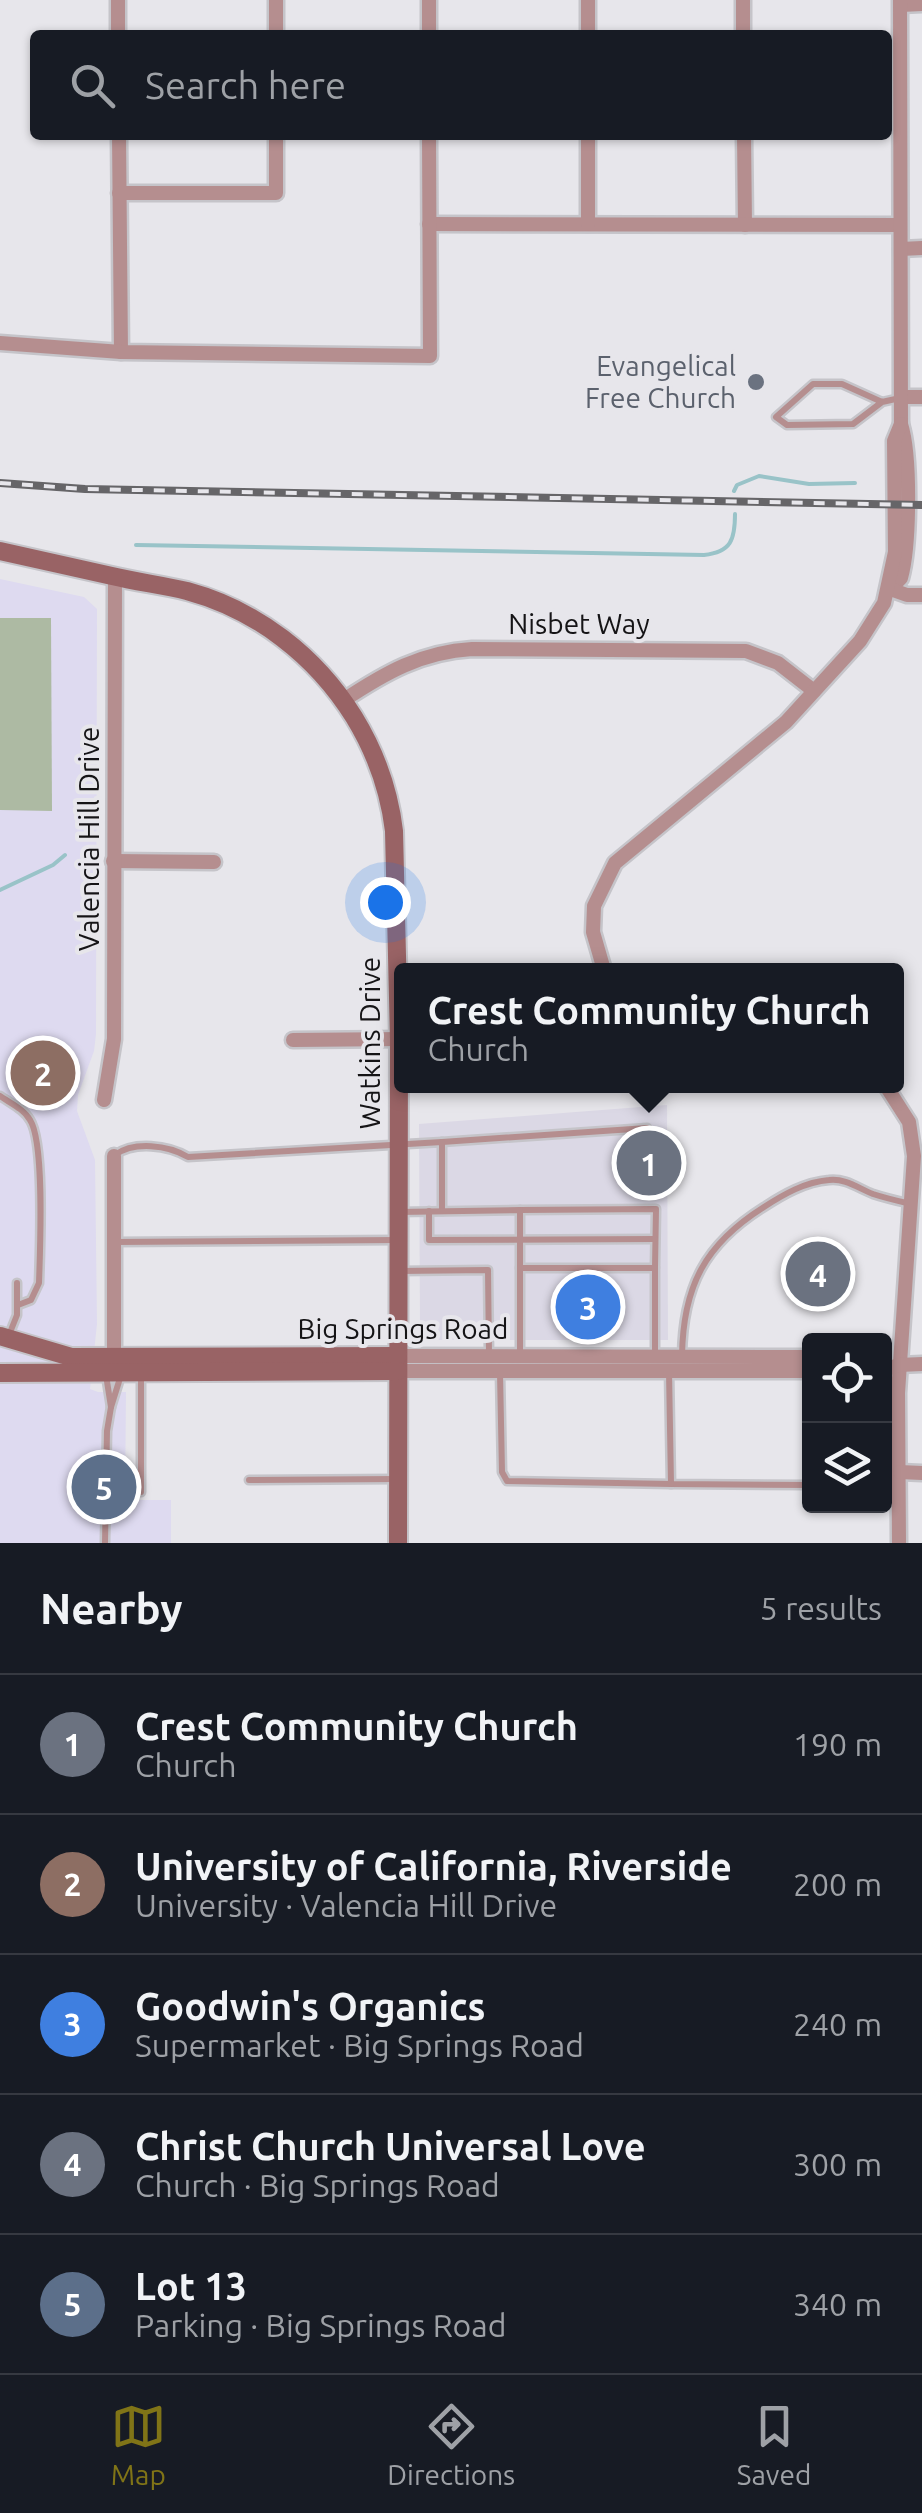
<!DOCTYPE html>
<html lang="en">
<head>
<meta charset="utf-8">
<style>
  :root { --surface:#171b24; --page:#20242c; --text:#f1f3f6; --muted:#9ea1a6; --line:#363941; --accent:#807417 }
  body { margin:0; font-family:Ubuntu,sans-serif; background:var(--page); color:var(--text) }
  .controls { position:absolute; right:30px; bottom:30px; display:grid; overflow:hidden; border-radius:10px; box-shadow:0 2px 8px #0004 }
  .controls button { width:90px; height:90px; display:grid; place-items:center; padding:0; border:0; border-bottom:2px solid var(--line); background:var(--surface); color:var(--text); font:50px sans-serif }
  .you { position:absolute; left:385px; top:902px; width:35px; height:35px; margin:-25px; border:8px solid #fff; border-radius:50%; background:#1a73e8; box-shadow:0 0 0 15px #1a73e833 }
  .badge { display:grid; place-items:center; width:65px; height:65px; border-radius:50%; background:var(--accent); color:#fff; font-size:32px; font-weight:700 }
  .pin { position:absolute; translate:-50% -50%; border:5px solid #fff; box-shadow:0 2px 10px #0006 }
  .popup { position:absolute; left:394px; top:963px; width:510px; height:130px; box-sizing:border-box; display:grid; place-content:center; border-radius:10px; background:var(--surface); filter:drop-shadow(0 2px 8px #0005); font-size:32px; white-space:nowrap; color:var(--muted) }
  .popup b { font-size:38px; color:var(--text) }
  .popup::after { content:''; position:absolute; left:50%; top:100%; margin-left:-20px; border:20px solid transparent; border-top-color:var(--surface) }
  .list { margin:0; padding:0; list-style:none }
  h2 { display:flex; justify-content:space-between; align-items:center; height:130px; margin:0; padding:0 40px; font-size:42px }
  h2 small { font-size:32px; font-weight:400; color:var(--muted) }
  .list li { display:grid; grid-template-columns:65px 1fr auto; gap:30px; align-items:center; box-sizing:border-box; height:140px; padding:0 40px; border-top:2px solid var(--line) }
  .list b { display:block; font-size:38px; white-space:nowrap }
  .list p { margin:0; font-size:32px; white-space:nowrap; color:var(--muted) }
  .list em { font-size:32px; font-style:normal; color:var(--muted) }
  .icon { flex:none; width:55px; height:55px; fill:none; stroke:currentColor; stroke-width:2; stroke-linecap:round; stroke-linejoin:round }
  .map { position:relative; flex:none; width:922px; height:1543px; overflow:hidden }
  .search { position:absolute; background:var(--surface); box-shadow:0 2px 8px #0004; left:30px; right:30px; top:30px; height:110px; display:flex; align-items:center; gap:25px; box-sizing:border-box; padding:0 35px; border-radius:10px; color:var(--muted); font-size:38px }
  .sheet { height:830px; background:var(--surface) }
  nav { display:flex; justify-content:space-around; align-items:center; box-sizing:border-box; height:140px; border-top:2px solid var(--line); background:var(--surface); font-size:28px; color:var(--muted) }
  nav a { display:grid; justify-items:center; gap:5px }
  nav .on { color:var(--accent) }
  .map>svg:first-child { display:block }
  .built { fill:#dbd8e5 }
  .education { fill:#dedaf0 }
  .green { fill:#adbaa3 }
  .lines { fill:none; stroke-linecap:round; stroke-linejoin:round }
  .stream { stroke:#99c3c8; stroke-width:4 }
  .lane-casing { stroke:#c5c4c9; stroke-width:11 }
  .street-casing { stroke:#c5c4c9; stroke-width:19 }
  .secondary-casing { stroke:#c5c4c9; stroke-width:22 }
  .lane { stroke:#b58e8f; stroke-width:6 }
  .street { stroke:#b58e8f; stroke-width:14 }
  .secondary { stroke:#996365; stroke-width:18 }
  .rail-casing { stroke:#666568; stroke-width:8 }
  .rail { stroke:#e7e6eb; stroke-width:4; stroke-dasharray:11; stroke-linecap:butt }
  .worship-dot { fill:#6b7280; stroke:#e7e6eb; stroke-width:4 }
  .labels { text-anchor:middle; stroke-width:8; stroke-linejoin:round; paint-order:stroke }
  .worship-label { font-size:28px; fill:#5b616d; stroke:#e7e6eb; text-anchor:end }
  .street-label { font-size:28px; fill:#151416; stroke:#e7e6eb }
</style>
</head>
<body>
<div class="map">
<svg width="922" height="1543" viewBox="0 0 922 1543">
  <rect width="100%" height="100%" fill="#e7e6eb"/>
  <path class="built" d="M 667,1105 L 668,1340 L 428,1340 L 420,1324 L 419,1124 Z"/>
  <path class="education" d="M 0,579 L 84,597 L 97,609 L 96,1034 L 94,1051 L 78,1095 L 77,1111 L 95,1160 L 97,1324 L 90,1389 L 98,1392 L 126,1392 L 125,1500 L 171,1500 L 171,1543 L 0,1543 Z"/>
  <path class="green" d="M 0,618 L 51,618 L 52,811 L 0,810 Z"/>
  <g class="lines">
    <g class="stream">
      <path d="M 734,491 L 737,485 L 759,476 L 809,484 L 855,483"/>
      <path d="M 136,545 L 704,555 C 731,552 735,540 735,514"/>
      <path d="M 0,890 L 53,865 L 65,855"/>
    </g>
    <g class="lane-casing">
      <g id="lane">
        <path d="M 882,402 L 853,424 L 787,425 L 776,417 L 813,384 L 842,384 L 882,402 L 900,398"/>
        <path d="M 0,1096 C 10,1103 24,1109 30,1120 C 45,1143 40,1251 39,1283 L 31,1300 L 18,1305"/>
        <path d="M 442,1142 L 647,1128"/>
        <path d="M 115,1155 C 134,1141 168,1145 188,1157 L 442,1142 L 442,1211"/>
        <path d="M 520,1210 L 656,1209 L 655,1267"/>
        <path d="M 429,1211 L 429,1240 L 655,1239"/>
        <path d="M 399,1212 L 520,1210 L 520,1268"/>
        <path d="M 115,1242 L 397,1240"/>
        <path d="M 399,1271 L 488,1270 L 489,1354"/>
        <path d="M 9,1335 L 17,1315 L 17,1283"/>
        <path d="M 520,1355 L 520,1268 L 655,1268 L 655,1357"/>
        <path d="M 682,1356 C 683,1286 705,1244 764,1207 C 784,1194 805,1182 829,1180 C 845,1178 858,1188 873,1194 C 885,1198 898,1201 911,1204"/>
        <path d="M 669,1371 L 671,1484 L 810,1485"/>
        <path d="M 500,1373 L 502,1472 L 507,1481 L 671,1484"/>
        <path d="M 106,1375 L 111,1407 L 121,1375"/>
        <path d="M 141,1375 L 141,1492"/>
        <path d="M 249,1480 L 397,1479"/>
        <path d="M 105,1543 L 107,1431 L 111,1407"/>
      </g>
    </g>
    <g class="street-casing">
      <g id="street">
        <path d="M 118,0 L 118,35"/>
        <path d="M 429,0 L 429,35"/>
        <path d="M 743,0 L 743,35"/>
        <path d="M 901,5 L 922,4"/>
        <path d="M 276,35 L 276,0"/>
        <path d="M 588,35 L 588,0"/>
        <path d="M 119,135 L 121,352"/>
        <path d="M 744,135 L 745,225"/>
        <path d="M 119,193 L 276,193 L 276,135"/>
        <path d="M 429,224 L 900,225"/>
        <path d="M 588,224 L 588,135"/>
        <path d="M 901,249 L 922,248"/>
        <path d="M 0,343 L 121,352 L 430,356 L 429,135"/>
        <path d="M 902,397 L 922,397"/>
        <path d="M 890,589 L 901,578 C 910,545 911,456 901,424 L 900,0"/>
        <path d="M 890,589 L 907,595 L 922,595"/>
        <path d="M 344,700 C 385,673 421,652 472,649 L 746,651 L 778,663 L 814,691"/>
        <path d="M 113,861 L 214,862"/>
        <path d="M 604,970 L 593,932 L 594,906 L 615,863 L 786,722 L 860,641 L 884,603 L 895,552 L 894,441 L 901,424"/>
        <path d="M 293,1040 L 402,1039"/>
        <path d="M 886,1086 L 909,1122 L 914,1156 L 898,1393 L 899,1543"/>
        <path d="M 104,1100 L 114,1039 L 115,577"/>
        <path d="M 398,1356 L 810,1357"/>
        <path d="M 114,1366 L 114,1156"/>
        <path d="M 884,1370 L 899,1365 L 922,1364"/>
        <path d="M 398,1371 L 810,1371"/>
        <path d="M 900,1472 L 922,1473"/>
      </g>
    </g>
    <g class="secondary-casing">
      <g id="secondary">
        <path d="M 0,551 C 37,559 75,568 112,576 C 137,582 162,585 187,591 C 257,610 316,656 354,717 C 376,753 389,789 394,831 L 399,1039 L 398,1543"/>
        <path d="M 0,1336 L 71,1357 L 398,1356"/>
        <path d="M 0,1373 L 398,1371"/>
      </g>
    </g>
    <use href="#lane" class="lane"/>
    <use href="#street" class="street"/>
    <use href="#secondary" class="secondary"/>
    <g class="rail-casing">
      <path id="rail" d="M 0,483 L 85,489 L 922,505"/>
    </g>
    <use href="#rail" class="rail"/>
  </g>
  <circle class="worship-dot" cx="756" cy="382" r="10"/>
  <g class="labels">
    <g class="worship-label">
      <text x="736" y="376">Evangelical<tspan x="736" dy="32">Free Church</tspan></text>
    </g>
    <g class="street-label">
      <text x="579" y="634">Nisbet Way</text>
      <text transform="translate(89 839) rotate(-90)" y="10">Valencia Hill Drive</text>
      <text transform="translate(370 1043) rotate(-90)" y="10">Watkins Drive</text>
      <text x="403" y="1339">Big Springs Road</text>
    </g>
  </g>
</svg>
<div class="controls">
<button><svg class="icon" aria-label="locate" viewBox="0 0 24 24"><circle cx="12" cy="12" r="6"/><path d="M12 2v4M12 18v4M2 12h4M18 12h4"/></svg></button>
<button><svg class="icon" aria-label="layers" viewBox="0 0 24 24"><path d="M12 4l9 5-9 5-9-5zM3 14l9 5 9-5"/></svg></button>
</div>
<div class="you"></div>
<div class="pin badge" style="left:649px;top:1163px;background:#6b7280">1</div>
<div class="popup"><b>Crest Community Church</b>Church</div>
<div class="pin badge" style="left:43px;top:1073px;background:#8d6e63">2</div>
<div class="pin badge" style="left:588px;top:1307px;background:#3f7fe0">3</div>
<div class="pin badge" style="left:818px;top:1274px;background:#6b7280">4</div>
<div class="pin badge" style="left:104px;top:1487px;background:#5c6f8a">5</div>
<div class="search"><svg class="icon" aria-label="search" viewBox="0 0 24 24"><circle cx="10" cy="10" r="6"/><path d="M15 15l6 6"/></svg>Search here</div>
</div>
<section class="sheet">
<h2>Nearby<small>5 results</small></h2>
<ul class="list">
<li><span class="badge" style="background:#6b7280">1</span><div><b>Crest Community Church</b><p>Church</p></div><em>190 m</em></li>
<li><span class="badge" style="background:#8d6e63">2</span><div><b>University of California, Riverside</b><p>University · Valencia Hill Drive</p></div><em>200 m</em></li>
<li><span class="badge" style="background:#3f7fe0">3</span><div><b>Goodwin's Organics</b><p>Supermarket · Big Springs Road</p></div><em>240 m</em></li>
<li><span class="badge" style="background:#6b7280">4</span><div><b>Christ Church Universal Love</b><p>Church · Big Springs Road</p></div><em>300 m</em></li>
<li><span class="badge" style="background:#5c6f8a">5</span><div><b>Lot 13</b><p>Parking · Big Springs Road</p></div><em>340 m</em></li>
</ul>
</section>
<nav>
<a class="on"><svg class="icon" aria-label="map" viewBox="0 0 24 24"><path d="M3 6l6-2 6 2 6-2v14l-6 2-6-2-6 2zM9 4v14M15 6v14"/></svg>Map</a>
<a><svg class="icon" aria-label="directions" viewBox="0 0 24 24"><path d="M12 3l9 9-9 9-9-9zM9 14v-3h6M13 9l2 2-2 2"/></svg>Directions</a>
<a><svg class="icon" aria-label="saved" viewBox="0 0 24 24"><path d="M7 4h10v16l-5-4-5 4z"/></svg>Saved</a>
</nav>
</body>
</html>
